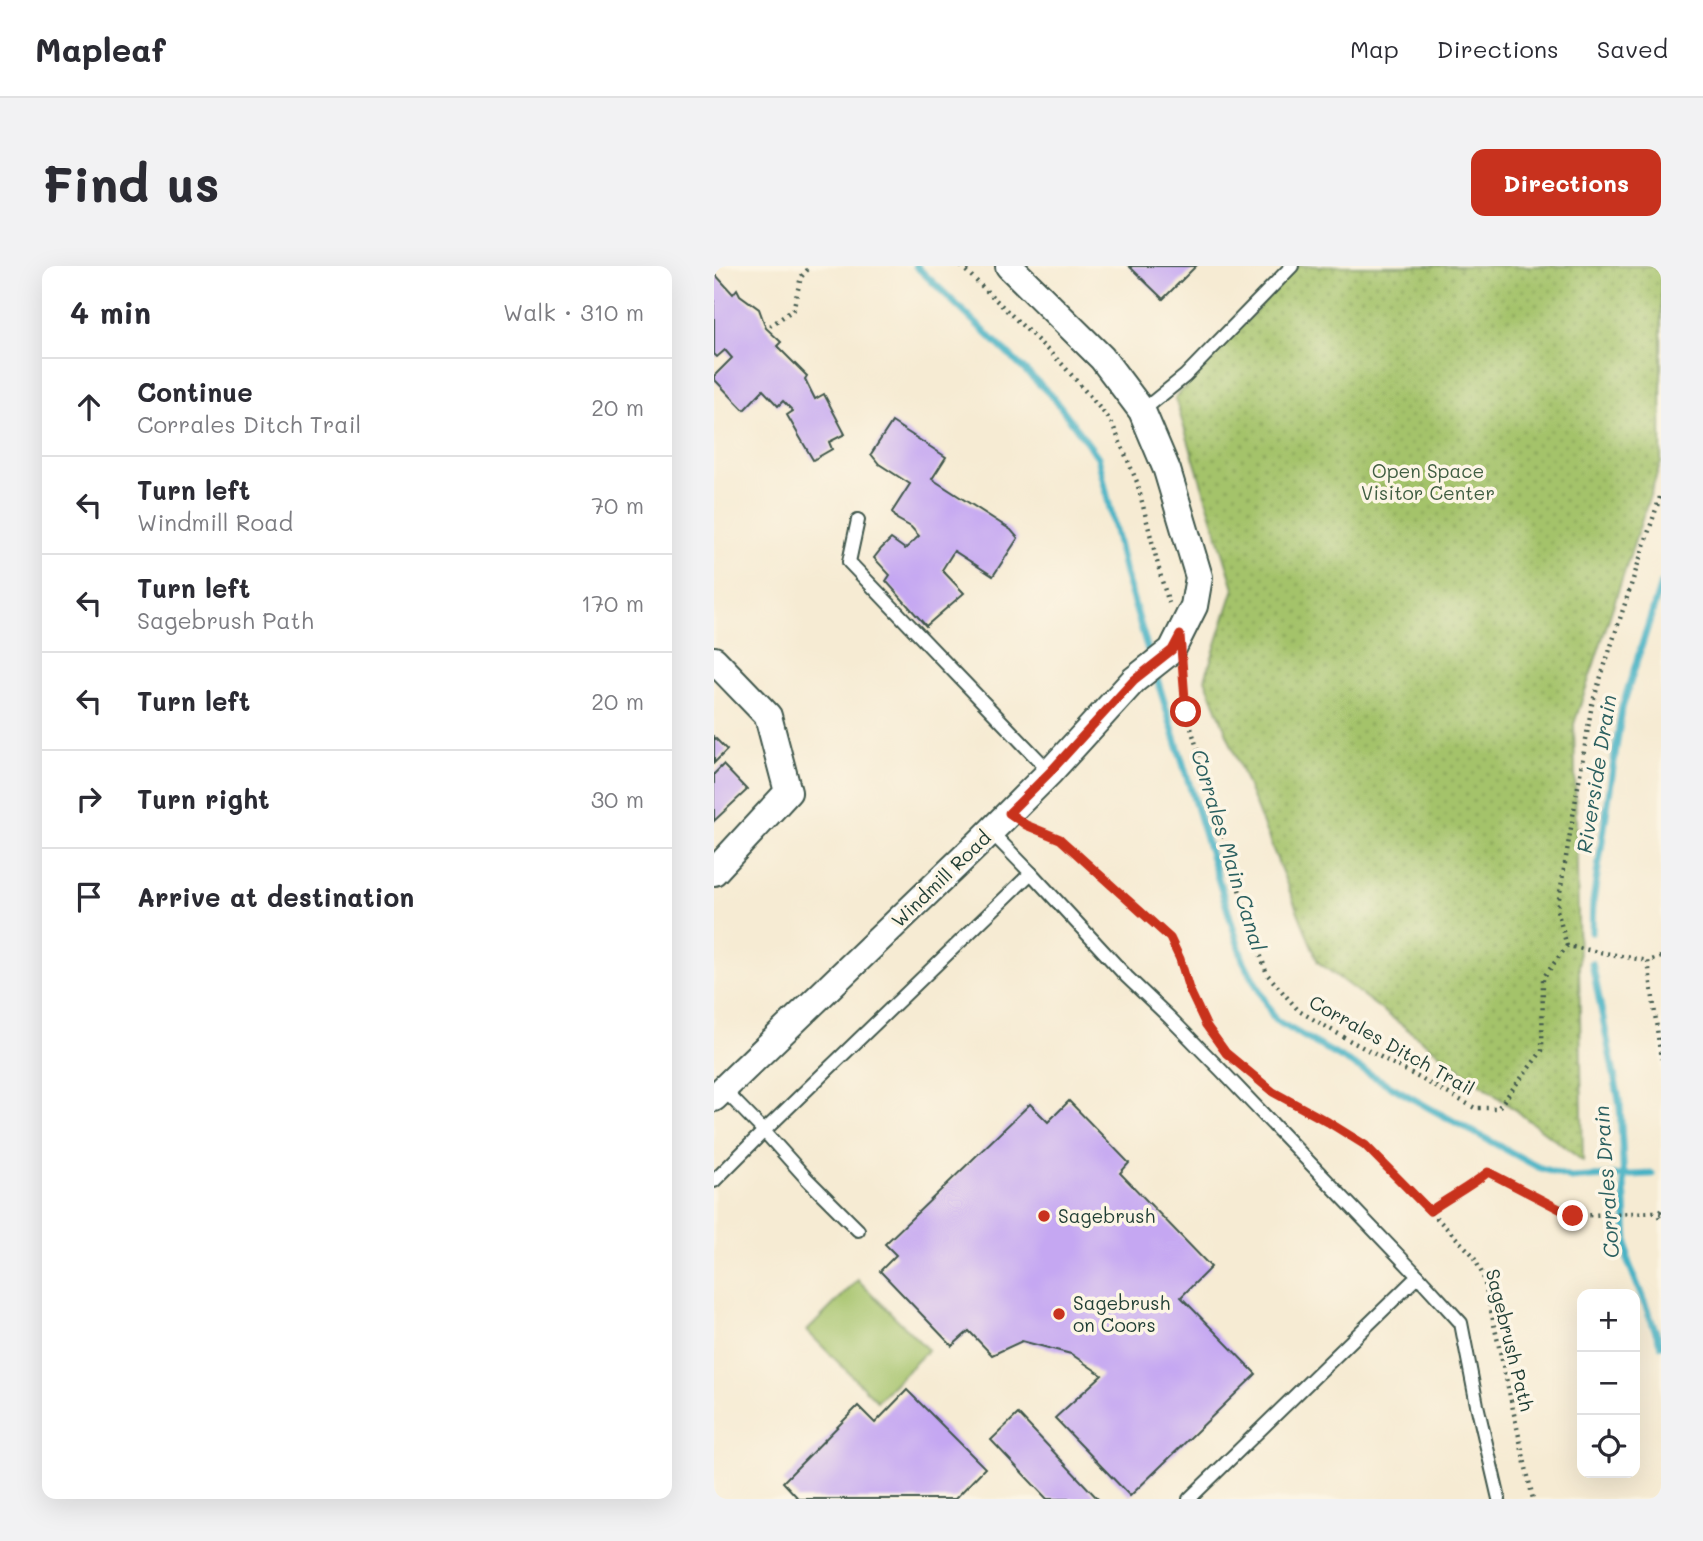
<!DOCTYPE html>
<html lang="en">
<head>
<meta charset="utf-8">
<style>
  :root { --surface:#fff; --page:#f2f2f3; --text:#2b2b33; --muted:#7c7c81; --line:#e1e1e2; --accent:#c8321e }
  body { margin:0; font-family:Mali,sans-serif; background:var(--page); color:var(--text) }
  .controls { position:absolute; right:21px; bottom:21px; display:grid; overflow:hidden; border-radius:14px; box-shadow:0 7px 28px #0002 }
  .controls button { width:63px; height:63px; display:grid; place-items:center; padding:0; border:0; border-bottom:2px solid var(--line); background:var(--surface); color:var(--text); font:35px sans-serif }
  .stop { position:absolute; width:21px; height:21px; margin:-16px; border:5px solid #c8321e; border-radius:50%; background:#fff }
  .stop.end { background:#c8321e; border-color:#fff; box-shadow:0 2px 7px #0008 }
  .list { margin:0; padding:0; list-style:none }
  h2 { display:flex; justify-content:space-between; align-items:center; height:91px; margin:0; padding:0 28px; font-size:30px }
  h2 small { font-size:23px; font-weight:400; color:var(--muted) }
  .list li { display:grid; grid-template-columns:46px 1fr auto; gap:21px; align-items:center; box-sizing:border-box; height:98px; padding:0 28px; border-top:2px solid var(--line) }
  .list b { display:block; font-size:26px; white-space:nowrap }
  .list p { margin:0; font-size:23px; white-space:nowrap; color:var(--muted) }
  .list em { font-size:23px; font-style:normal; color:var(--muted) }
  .icon { flex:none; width:38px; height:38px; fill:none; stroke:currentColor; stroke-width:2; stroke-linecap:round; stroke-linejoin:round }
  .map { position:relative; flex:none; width:947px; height:1233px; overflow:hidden; border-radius:14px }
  header { display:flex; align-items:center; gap:42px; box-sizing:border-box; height:98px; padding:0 35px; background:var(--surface); border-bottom:2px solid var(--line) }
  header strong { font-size:33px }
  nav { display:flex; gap:38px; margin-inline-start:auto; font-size:24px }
  .intro { display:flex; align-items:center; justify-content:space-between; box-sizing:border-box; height:168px; padding:0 42px }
  h1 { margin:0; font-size:49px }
  .button { padding:18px 32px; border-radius:14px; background:var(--accent); color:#fff; font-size:24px; font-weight:700 }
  main { display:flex; gap:42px; padding:0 42px }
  aside { flex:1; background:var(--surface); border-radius:14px; box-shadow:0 7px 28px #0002 }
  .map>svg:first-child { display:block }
  .park { fill:url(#park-dots); stroke:#628050; stroke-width:2 }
  .pitch { fill:#a4c36b; stroke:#628050; stroke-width:2 }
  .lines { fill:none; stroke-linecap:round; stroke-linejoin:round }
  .stream { stroke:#47b2c5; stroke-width:7 }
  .building { fill:#c5a7f2 }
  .lane-casing { stroke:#3f574c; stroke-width:16 }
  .street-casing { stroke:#3f574c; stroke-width:30 }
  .path { stroke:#3f574c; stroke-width:4.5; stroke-dasharray:2 5; stroke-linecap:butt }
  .lane { stroke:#fff; stroke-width:12 }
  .street { stroke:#fff; stroke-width:26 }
  .route { stroke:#c8321e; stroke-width:9 }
  .poi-dot { fill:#c8321e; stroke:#fcf5e5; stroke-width:2.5 }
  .labels { text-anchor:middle; stroke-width:7; stroke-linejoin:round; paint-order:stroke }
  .park-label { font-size:19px; fill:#405e42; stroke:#fcf5e5 }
  .street-label { font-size:19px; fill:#1f3d34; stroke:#fcf5e5 }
  .poi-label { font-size:19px; fill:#1f3d34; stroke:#fcf5e5; text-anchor:start }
  .water-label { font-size:21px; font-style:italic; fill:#2b6060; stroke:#fcf5e5 }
</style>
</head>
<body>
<header>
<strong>Mapleaf</strong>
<nav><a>Map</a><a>Directions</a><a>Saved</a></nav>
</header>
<div class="intro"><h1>Find us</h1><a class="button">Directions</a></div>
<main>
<aside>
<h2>4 min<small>Walk · 310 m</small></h2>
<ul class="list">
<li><svg class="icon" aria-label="ahead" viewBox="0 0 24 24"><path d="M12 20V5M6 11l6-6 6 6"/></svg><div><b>Continue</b><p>Corrales Ditch Trail</p></div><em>20 m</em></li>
<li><svg class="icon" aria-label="left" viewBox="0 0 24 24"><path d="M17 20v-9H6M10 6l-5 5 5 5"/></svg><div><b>Turn left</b><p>Windmill Road</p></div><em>70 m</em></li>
<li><svg class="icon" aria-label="left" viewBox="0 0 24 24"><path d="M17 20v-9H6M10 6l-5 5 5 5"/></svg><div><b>Turn left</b><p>Sagebrush Path</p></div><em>170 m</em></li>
<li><svg class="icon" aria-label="left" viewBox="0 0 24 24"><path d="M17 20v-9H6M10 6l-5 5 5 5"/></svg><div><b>Turn left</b></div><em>20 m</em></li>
<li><svg class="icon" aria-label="right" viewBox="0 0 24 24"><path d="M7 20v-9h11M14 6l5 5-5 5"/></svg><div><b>Turn right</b></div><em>30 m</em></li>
<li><svg class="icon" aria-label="arrive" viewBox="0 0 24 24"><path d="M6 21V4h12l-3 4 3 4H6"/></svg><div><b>Arrive at destination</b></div></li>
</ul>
</aside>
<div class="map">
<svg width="947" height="1233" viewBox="0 0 947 1233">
  <defs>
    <pattern id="park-dots" width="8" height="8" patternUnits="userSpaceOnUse" patternTransform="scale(1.75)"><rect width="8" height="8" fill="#a4c36b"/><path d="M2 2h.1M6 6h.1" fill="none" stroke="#85a059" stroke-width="1.8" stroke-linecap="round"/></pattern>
  </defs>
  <rect width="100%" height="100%" fill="#fcf5e5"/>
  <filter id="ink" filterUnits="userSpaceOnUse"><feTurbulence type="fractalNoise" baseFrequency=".0143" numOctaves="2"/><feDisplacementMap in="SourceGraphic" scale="14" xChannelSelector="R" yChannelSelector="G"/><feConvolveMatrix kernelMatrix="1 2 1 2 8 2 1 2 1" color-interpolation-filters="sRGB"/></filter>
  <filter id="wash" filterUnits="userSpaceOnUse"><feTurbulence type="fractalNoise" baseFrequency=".00686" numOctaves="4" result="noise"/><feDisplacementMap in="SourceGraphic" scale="28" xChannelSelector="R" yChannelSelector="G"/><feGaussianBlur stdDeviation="1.57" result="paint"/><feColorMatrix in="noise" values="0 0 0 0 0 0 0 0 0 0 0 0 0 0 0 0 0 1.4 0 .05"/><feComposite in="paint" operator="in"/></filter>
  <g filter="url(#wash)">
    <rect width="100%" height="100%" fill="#f6ebd3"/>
    <path class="park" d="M 584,0 L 947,0 L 947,196 L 860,458 L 869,895 L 604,696 L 491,413 L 520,322 L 461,132 Z"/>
    <path class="pitch" d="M 144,1014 L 214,1084 L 163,1135 L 93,1065 Z"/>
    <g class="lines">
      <g class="stream">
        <path d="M 202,0 L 340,132 L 384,191 L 411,307 L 437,394"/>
        <path d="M 441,406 L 529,694 L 561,754 L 717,843 L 824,901 L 857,912 L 938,908"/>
        <path d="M 878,666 L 879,636 L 908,442 L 947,318"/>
        <path d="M 878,697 L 906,839 L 914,995 L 947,1079"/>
      </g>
    </g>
    <g id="blocks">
      <g class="building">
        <path d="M 415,0 L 482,0 L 449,33 Z"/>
        <path d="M 0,7 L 19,28 L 23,23 L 26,29 L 45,43 L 52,62 L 67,76 L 63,80 L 93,110 L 91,113 L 101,133 L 110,128 L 131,168 L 115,176 L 118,183 L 99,194 L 73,149 L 79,145 L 69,135 L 64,140 L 49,124 L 30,144 L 0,113 L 0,110 L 18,92 L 11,84 L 3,91 L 0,88 Z"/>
        <path d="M 178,156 L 232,191 L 218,213 L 297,264 L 304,272 L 279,310 L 240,285 L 228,304 L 250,327 L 212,360 L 172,315 L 176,309 L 160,292 L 167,283 L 177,273 L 191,283 L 205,270 L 197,261 L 183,253 L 178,246 L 196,218 L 165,198 L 157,188 Z"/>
        <path d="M 0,471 L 13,484 L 0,497 Z"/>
        <path d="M 9,499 L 33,524 L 0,555 L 0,508 Z"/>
        <path d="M 355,835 L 415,897 L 406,907 L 497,1001 L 467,1031 L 542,1108 L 416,1230 L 341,1152 L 388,1109 L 357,1088 L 308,1075 L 278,1089 L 255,1065 L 238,1080 L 166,1005 L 182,989 L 171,978 L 316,838 L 334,856 Z"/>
        <path d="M 193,1124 L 271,1202 L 241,1233 L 81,1233 L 83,1231 L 69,1216 L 144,1140 L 161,1157 Z"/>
        <path d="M 304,1148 L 384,1233 L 333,1233 L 277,1174 Z"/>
      </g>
    </g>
  </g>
  <g filter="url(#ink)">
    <use href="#blocks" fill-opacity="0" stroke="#3f574c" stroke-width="2"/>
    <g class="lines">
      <g class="lane-casing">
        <g id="lane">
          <path d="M 428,145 L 471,110 L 578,0"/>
          <path d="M 144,254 L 135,296 L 336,506"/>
          <path d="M 317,607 L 413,711 L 456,752 L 507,804 L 704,1010 L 747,1057 L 763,1139 L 785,1233"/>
          <path d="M 9,823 L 50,865 L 317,607 L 276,565"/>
          <path d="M 0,915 L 50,865 L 93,913 L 144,964"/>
          <path d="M 475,1233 L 704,1010"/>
        </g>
      </g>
      <g class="street-casing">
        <g id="street">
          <path d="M 0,394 L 54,450 L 74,526 L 0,606"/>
          <path d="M 0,832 L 266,576 L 336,506 L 420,414 L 458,384 L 480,340 L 485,311 L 453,204 L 428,145 L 388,92 L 295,0"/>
        </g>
      </g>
      <g class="path">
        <path d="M 247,0 L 348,98 L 397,155 L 423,216 L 448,315 L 455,337"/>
        <path d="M 56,60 L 79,44 L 87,11 L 97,0"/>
        <path d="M 469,407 L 472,445 L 533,650 L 553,708 L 585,745 L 635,774 L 761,842 L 784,842 L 828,785 L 829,712 L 853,680 L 934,695"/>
        <path d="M 316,561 L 346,573 L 456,672 C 470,702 477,737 496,765"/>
        <path d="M 853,680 L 843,644 L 878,438 L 947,228"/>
        <path d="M 947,691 L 934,695 L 947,793"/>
        <path d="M 541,811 L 559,826 L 614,856 L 651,879 L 758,988 L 769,1009 L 819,1233"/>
        <path d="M 947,944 L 944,948 L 947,955"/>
        <path d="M 716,945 C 735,930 756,921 774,906 L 859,950 L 940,946 L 947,947"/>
      </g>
      <use href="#lane" class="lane"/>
      <use href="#street" class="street"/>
    </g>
  </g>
  <g class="lines" filter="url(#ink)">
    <path class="route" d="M 472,446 L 466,369 L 458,384 L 420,414 L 336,506 L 295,547 L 312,559 L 346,573 L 456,672 L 466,693 L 475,723 L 492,759 L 512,787 L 559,826 L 614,856 L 651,879 L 716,945 C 735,931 756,921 774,906 L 859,950"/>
  </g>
  <g class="poi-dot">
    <circle cx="330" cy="950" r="7"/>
    <circle cx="345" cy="1048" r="7"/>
  </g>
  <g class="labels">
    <g class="park-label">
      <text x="714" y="212">Open Space<tspan x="714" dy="22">Visitor Center</tspan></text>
    </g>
    <g class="street-label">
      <text transform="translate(227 613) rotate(-44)" y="7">Windmill Road</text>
      <text transform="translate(678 779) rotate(29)" y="7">Corrales Ditch Trail</text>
      <text transform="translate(796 1074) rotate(76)" y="7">Sagebrush Path</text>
    </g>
    <g class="poi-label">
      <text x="344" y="957">Sagebrush</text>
      <text x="359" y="1044">Sagebrush<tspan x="359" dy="22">on Coors</tspan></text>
    </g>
    <g class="water-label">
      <text transform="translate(883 508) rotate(-81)" y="7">Riverside Drain</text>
      <text transform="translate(514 584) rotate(73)" y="7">Corrales Main Canal</text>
      <text transform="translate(893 916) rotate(-94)" y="7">Corrales Drain</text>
    </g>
  </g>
</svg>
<div class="controls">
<button>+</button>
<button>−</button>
<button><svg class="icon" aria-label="locate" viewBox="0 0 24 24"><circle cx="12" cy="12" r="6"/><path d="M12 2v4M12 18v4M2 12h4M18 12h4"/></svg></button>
</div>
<div class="stop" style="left:472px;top:446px"></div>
<div class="stop end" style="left:859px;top:950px"></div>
</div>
</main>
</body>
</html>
